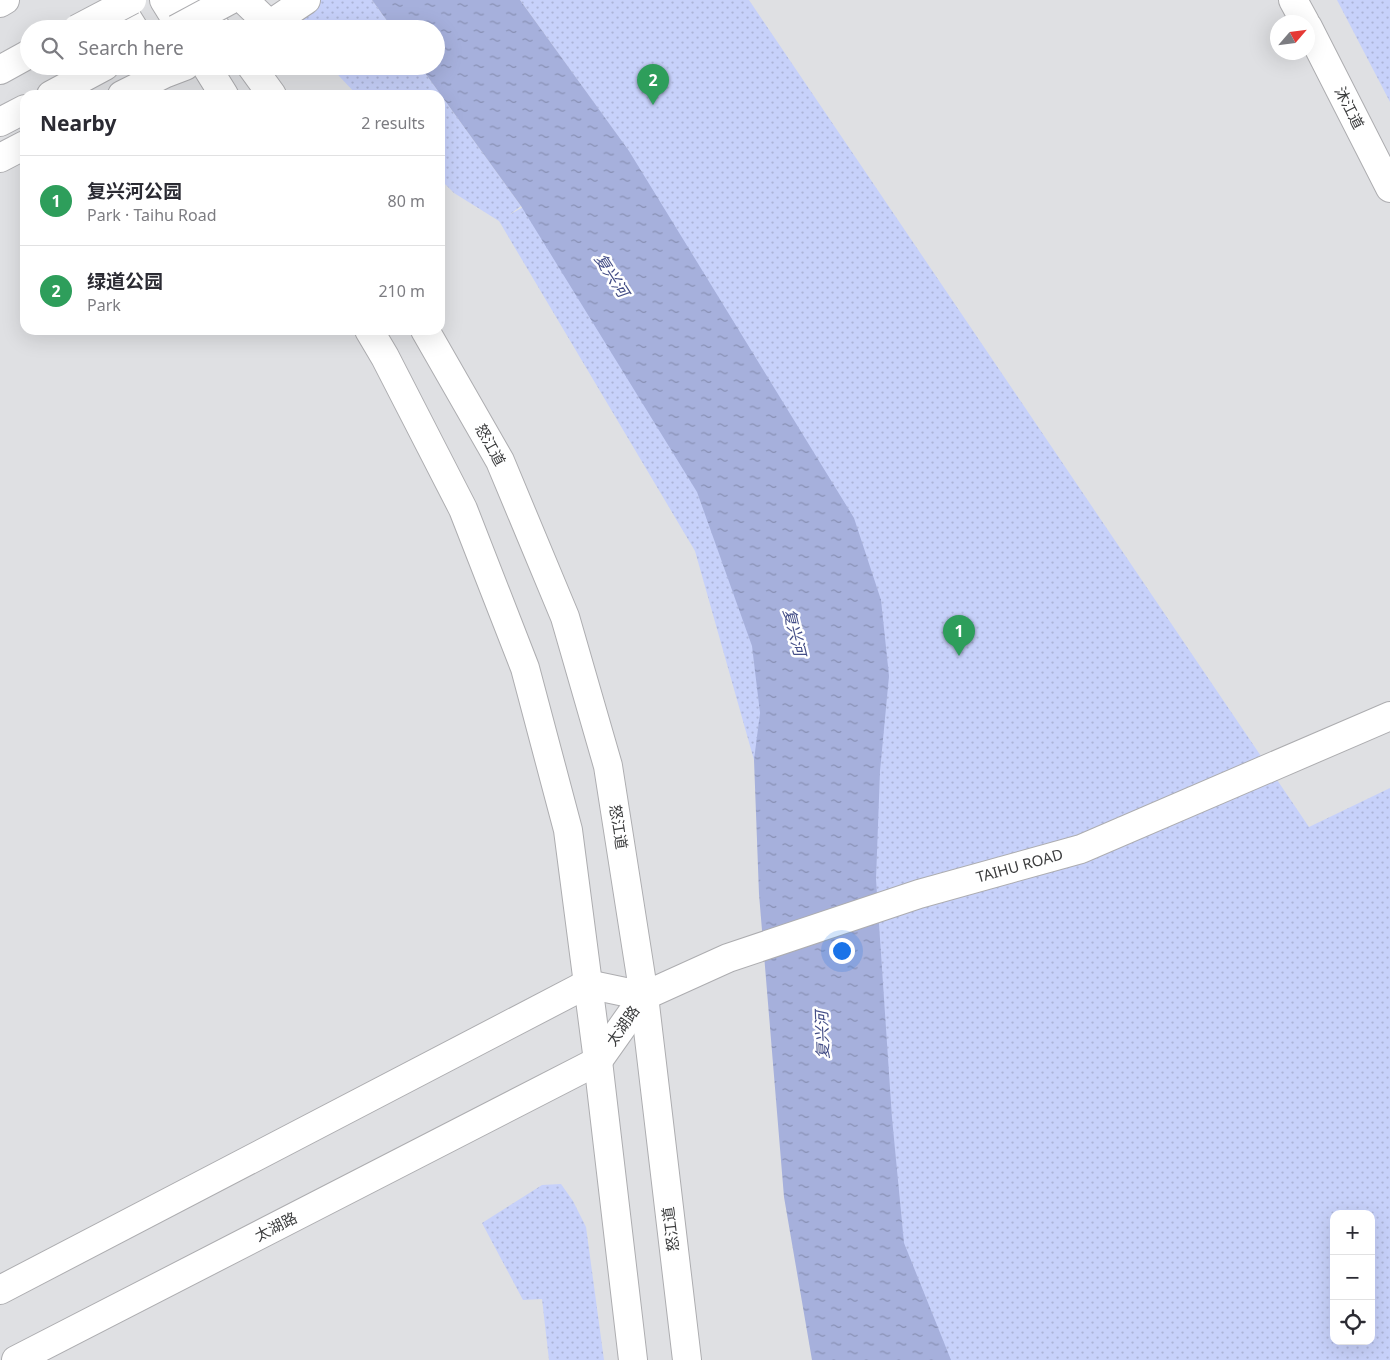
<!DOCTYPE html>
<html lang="en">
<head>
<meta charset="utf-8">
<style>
  :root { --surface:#fff; --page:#f2f2f3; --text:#2b2b33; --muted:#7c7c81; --line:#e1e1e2; --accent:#5059cf }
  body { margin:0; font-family:"Noto Sans","Noto Sans SC",sans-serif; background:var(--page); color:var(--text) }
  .controls { position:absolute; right:15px; bottom:15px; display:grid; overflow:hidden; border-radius:10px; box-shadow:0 5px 20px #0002 }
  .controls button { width:45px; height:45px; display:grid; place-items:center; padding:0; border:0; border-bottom:1px solid var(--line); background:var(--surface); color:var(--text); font:25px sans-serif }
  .compass { position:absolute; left:1270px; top:15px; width:45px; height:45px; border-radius:50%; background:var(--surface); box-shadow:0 5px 20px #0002; rotate:62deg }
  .you { position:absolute; left:841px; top:950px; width:18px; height:18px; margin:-12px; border:4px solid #fff; border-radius:50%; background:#1a73e8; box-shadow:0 0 0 8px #1a73e833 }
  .badge { display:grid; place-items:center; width:32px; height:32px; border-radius:50%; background:var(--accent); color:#fff; font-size:16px; font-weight:700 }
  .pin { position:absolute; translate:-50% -41px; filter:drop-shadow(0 1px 2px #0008) }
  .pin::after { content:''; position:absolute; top:26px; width:18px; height:15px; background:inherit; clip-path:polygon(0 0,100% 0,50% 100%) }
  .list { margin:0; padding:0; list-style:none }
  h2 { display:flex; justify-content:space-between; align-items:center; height:65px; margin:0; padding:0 20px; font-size:21px }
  h2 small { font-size:16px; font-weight:400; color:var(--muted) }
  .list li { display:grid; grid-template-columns:32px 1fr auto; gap:15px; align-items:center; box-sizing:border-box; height:90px; padding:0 20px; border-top:1px solid var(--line) }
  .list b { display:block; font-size:19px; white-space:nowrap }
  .list p { margin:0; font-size:16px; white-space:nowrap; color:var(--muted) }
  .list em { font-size:16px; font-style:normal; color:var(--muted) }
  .icon { flex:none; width:28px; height:28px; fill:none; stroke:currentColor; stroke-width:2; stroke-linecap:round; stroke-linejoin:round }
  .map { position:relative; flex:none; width:1390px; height:1360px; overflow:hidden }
  .search { position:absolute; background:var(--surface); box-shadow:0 5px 20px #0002; left:20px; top:20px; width:425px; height:55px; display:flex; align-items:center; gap:12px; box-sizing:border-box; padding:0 18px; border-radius:28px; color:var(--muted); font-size:19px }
  .panel { position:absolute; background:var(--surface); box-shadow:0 5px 20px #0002; left:20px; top:90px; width:425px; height:245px; border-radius:15px }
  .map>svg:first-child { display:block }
  .park { fill:url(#park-dots); fill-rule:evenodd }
  .water { fill:url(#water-ripples) }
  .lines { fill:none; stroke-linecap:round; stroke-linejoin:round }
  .minor-casing { stroke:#adadb0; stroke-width:30 }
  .major-casing { stroke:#adadb0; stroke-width:30 }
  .highway-casing { stroke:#adadb0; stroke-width:30 }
  .minor { stroke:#fff; stroke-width:28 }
  .major { stroke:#fff; stroke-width:28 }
  .highway { stroke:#fff; stroke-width:28 }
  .highway-bridge-casing { stroke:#adadb0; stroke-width:30; stroke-linecap:butt }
  .highway-bridge { stroke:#fff; stroke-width:28 }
  .labels { text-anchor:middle; stroke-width:5; stroke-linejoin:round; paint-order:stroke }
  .street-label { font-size:15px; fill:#3c3d3e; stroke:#fff }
  .water-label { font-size:16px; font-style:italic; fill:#444e87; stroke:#fff }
</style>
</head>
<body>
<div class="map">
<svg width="1390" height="1360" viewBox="0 0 1390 1360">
  <defs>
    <pattern id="park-dots" width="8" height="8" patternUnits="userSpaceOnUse" patternTransform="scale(1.25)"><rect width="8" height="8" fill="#c7d1fa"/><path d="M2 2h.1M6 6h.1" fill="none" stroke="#acb4d7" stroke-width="1.8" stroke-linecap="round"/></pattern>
    <pattern id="water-ripples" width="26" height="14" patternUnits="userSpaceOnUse" patternTransform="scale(1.25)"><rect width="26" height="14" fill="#a6b0dc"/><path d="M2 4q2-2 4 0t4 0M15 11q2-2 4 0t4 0" fill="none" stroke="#8890b4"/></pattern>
  </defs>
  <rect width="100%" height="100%" fill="#dfe0e3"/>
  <g class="park">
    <path d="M 290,0 L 372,0 L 393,29 L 308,29 Z"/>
    <path d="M 520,0 L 749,0 L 1309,827 L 1390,788 L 1390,1360 L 905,1360 L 754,760 L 695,551 L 499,221 L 454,193 L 440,179 L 440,95 L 357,95 L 339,76 L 332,66 L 420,66 L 521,206 L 509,215 L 627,149 ZM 1334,1214 L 1371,1214 L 1371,1341 L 1334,1341 Z"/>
    <path d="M 1337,0 L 1390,0 L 1390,102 Z"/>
    <path d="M 561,1184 L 573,1201 L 586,1227 L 604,1360 L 549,1360 L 542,1299 L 523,1300 L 482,1223 L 542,1185 Z"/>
  </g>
  <path class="water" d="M 372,0 L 520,0 L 629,151 L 854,518 L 881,600 L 889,676 L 880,771 L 876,879 L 892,1118 L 904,1243 L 951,1360 L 812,1360 L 784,1197 L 759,894 L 754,760 L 760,713 L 752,646 L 697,492 L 521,206 L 420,66 L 436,66 L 436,29 L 393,29 Z"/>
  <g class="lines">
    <g class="minor-casing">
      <g id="minor">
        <path d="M 116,0 L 134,29"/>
        <path d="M 164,0 L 182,29"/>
        <path d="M 1293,0 L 1305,22"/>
        <path d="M 1308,27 L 1390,188"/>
        <path d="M 263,29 L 306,0"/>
        <path d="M 206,66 L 224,95"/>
        <path d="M 251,66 L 272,95"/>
        <path d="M 122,95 L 164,74 L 185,66"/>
        <path d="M 0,158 L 25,145"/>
        <path d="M 369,330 L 385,357 L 463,509 L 525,668 L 568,830 L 598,1061 L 633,1360"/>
        <path d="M 425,330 L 500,461 L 565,617 L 608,766 L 644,996 L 687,1360"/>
        <path d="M 0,1290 L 587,984 L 644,996"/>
        <path id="s1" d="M 16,1360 L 598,1061 L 644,996 L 728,958 L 919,894 L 1081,849 L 1390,716"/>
      </g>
    </g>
    <g class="major-casing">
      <g id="major">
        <path d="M 181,0 L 217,29"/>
        <path d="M 244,0 L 270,25"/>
      </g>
    </g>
    <g class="highway-casing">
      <g id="highway">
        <path d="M 0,3 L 5,0"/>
        <path d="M 0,70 L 29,54"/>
        <path d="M 51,95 L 105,66"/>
        <path d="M 0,122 L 25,109"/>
      </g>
    </g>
    <use href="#minor" class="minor"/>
    <use href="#major" class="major"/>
    <use href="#highway" class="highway"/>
    <g class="highway-bridge-casing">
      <g id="highway-bridge">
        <path d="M 77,29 L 132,0"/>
        <path d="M 176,29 L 230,0"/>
      </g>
    </g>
    <use href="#highway-bridge" class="highway-bridge"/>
  </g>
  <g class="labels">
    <g class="street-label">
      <text transform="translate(1349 108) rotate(63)" y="5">沐江道</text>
      <text transform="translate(490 445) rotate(61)" y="5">怒江道</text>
      <text transform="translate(618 827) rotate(81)" y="5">怒江道</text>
      <text dy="5" stroke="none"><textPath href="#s1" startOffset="1132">TAIHU ROAD</textPath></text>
      <text transform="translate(623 1026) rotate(-55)" y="5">太湖路</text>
      <text transform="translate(276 1227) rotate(-27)" y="5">太湖路</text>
      <text transform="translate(671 1229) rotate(-97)" y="5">怒江道</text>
    </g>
    <g class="water-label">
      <text transform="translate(612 275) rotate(57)" y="6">复兴河</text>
      <text transform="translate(795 632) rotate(76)" y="6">复兴河</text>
      <text transform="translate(822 1035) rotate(-92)" y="6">复兴河</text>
    </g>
  </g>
</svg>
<div class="controls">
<button>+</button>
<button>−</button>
<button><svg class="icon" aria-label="locate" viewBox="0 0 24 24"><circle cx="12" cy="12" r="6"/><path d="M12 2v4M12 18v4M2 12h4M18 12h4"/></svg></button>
</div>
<svg class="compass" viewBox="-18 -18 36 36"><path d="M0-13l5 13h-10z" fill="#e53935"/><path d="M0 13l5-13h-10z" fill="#7c7c81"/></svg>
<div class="you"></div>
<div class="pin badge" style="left:959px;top:656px;background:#2e9e5b">1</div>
<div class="pin badge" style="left:653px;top:105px;background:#2e9e5b">2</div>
<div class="search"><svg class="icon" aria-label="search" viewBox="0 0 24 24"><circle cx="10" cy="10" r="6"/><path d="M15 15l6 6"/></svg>Search here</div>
<section class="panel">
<h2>Nearby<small>2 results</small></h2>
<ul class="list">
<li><span class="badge" style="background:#2e9e5b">1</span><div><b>复兴河公园</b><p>Park · Taihu Road</p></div><em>80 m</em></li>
<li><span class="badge" style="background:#2e9e5b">2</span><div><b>绿道公园</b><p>Park</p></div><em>210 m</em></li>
</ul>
</section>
</div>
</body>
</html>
